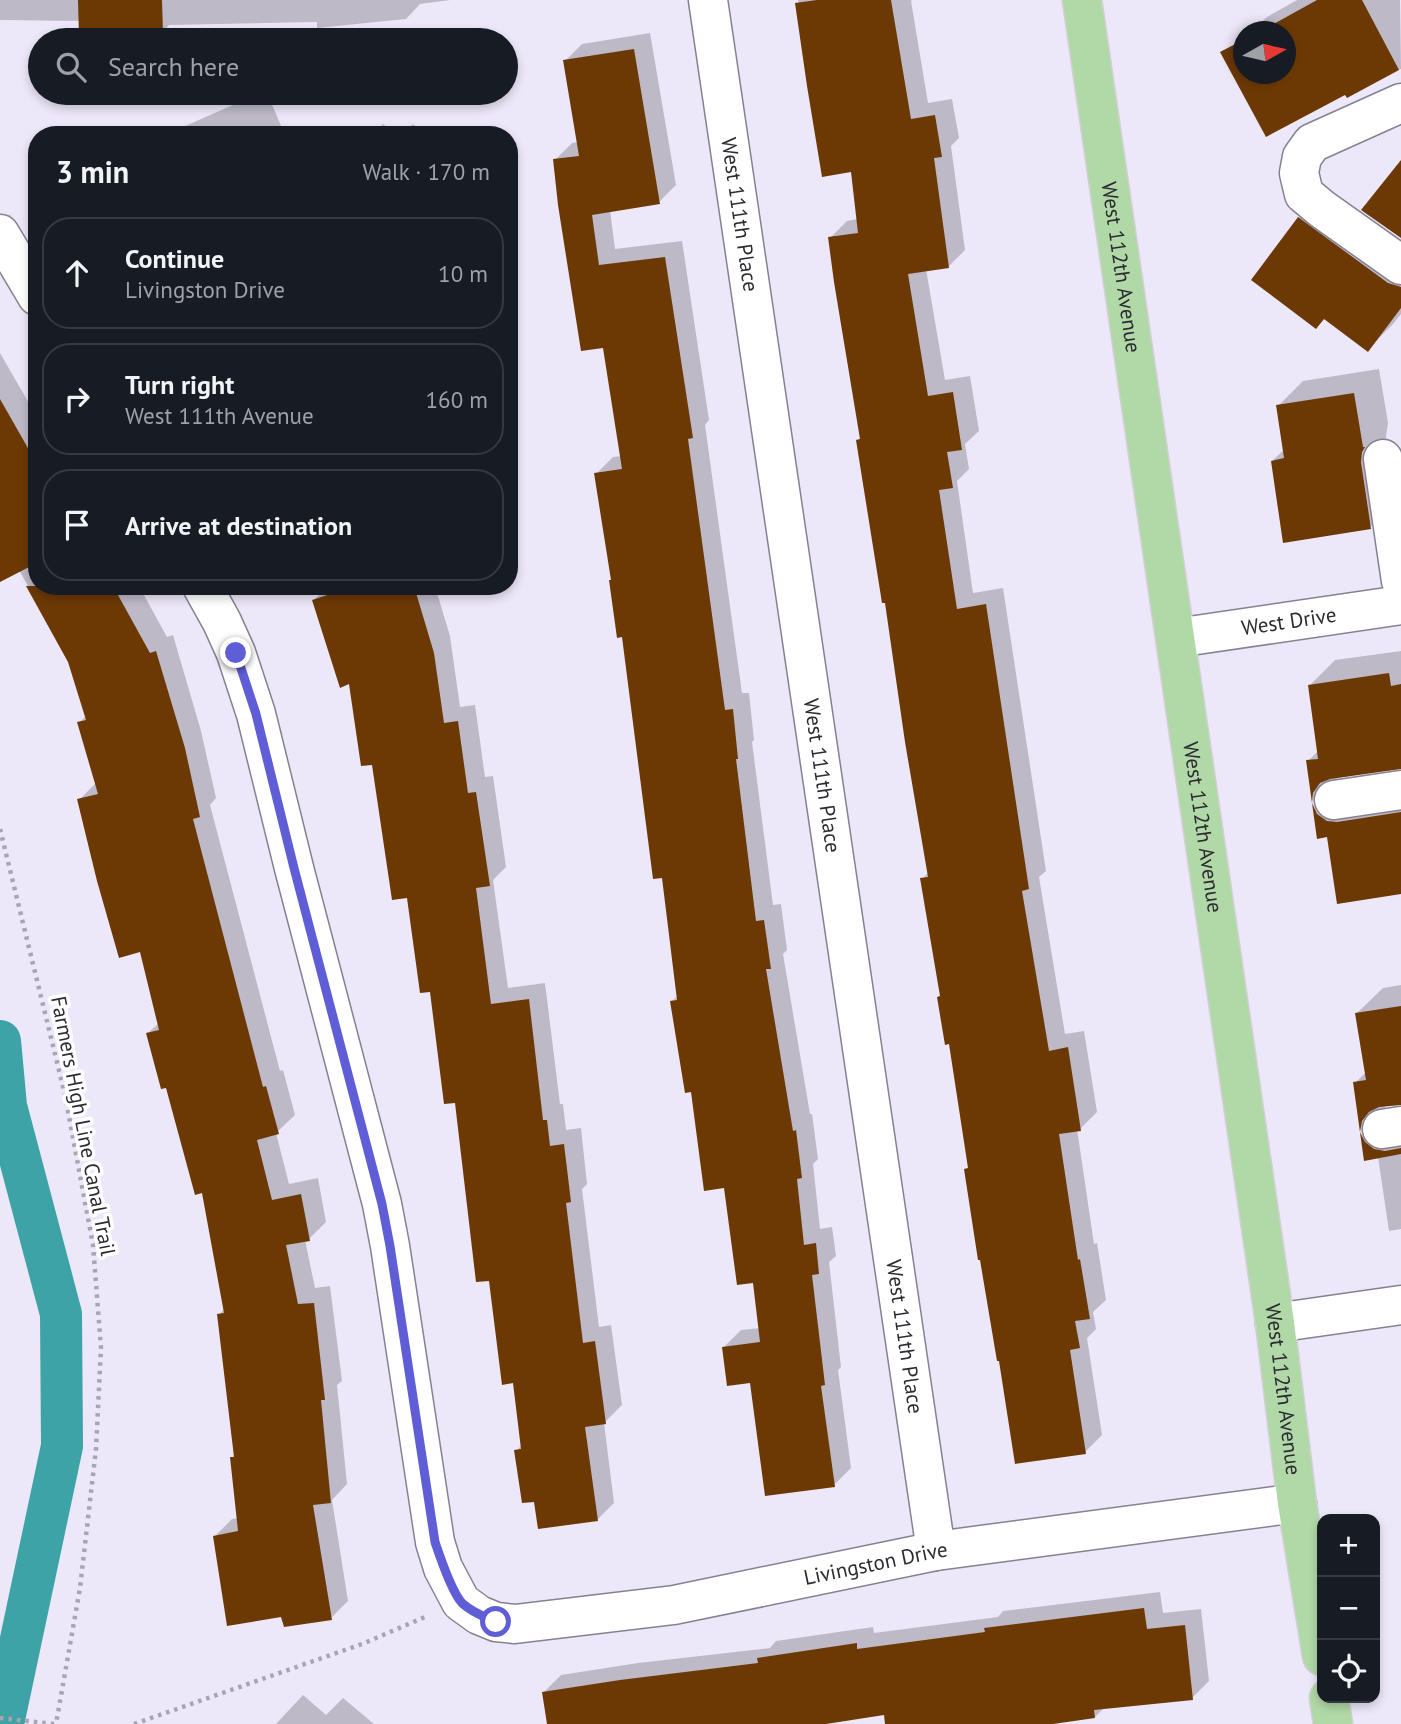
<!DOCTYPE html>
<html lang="en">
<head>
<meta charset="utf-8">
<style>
  :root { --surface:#171b24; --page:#242831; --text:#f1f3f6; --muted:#9ea1a6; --line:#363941 }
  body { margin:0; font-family:"PT Sans",sans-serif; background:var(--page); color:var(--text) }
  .controls { position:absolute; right:21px; bottom:21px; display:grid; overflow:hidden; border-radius:14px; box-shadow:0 4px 10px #0003 }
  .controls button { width:63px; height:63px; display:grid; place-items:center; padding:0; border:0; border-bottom:2px solid var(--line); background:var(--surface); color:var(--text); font:35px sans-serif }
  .compass { position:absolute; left:1233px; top:21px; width:63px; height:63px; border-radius:50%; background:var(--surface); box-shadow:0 4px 10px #0003; rotate:82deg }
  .stop { position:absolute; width:21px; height:21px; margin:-16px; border:5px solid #5f5ed6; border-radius:50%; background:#fff }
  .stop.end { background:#5f5ed6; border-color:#fff; box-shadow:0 2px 7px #0008 }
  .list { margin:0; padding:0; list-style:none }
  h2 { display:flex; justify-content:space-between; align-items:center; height:91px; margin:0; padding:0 28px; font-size:30px }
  h2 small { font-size:23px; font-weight:400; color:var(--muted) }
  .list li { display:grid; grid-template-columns:46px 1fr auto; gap:21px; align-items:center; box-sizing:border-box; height:112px; margin:0 14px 14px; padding:0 14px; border:2px solid var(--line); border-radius:28px }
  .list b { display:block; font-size:26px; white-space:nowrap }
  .list p { margin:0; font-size:23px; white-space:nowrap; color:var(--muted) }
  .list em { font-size:23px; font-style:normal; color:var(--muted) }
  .icon { flex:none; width:38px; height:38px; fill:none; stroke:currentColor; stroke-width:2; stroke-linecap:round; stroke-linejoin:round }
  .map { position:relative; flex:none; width:1401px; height:1724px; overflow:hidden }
  .search { position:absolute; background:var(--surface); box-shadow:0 4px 10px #0003; left:28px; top:28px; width:490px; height:77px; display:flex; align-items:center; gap:18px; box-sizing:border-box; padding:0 24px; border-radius:38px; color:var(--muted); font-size:26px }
  .panel { position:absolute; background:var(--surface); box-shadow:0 4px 10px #0003; left:28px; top:126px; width:490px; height:469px; border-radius:28px }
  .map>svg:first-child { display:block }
  .shadow { fill:#0003 }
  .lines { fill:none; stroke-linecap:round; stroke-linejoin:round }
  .canal { stroke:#3da3a6; stroke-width:42 }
  .building { fill:#6c3905 }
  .minor-casing { stroke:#868190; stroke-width:41 }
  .major-casing { stroke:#d1d0d2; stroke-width:41 }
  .path { stroke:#a8a4b1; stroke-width:4.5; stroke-dasharray:3.5 5; stroke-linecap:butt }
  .minor { stroke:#fff; stroke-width:38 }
  .major { stroke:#b1d9a7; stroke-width:38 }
  .route { stroke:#5f5ed6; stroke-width:9 }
  .labels { text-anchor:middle; stroke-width:7; stroke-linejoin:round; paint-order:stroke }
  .street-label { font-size:21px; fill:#2d2b32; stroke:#fff }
</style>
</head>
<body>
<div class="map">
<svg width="1401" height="1724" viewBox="0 0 1401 1724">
  <rect width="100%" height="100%" fill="#ede8f9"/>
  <g class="shadow">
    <path d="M 0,0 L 450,0 L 420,4 L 406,19 L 317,28 L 317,22 L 169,25 L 162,33 L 81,21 L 0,20 Z"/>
    <path d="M 798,0 L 912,0 L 911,1 L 928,103 L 952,99 L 959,138 L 951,146 L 965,250 L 948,267 L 926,269 L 945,380 L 970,376 L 979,431 L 965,444 L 969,469 L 957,481 L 973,593 L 1003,588 L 1046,871 L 1039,877 L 1065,1034 L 1084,1031 L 1097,1112 L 1080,1129 L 1077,1129 L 1094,1244 L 1097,1243 L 1106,1300 L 1093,1312 L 1096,1329 L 1087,1338 L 1102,1435 L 1085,1452 L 966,1170 L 970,1166 L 951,1042 L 939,997 L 942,994 L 922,879 L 929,872 L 886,601 L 858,440 L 861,437 L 830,238 L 847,221 L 858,219 L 852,170 Z"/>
    <path d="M 1297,0 L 1400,0 L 1401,69 L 1374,74 L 1266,134 L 1224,55 L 1244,35 L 1244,74 L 1286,74 L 1286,32 L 1247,32 L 1260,23 L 1267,17 Z"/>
    <path d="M 650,33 L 676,185 L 659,202 L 610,210 L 615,249 L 682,241 L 709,420 L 705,425 L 742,693 L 749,693 L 754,740 L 752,742 L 773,905 L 781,904 L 787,950 L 783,954 L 810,1114 L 812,1114 L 818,1159 L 813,1164 L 820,1229 L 832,1227 L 836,1256 L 829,1262 L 841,1367 L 838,1370 L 851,1468 L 834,1485 L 724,1347 L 741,1330 L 761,1328 L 755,1281 L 726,1186 L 692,1090 L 672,1001 L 679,995 L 664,876 L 613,579 L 596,474 L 613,457 L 622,456 L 604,346 L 555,160 L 572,143 L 578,142 L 565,61 L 582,44 Z"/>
    <path d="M 260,93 L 267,93 L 285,135 L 175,135 L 183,127 Z"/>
    <path d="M 383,124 L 397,135 L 373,135 Z"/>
    <path d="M 413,124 L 426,135 L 402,135 Z"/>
    <path d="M 1324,193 L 1401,249 L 1401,314 L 1393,324 L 1368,349 L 1326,317 L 1316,327 L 1299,218 Z"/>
    <path d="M 0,353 L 37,417 L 37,586 L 139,586 L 167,637 L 173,635 L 201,731 L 216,798 L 210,805 L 280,1071 L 283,1070 L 295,1115 L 276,1133 L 289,1184 L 318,1178 L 326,1222 L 309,1239 L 305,1240 L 315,1288 L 330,1286 L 342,1381 L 337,1385 L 347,1484 L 332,1500 L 348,1601 L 331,1618 L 283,1615 L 215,1536 L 232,1519 L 239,1518 L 232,1458 L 235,1454 L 219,1315 L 225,1308 L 203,1191 L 148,1033 L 159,1023 L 142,950 L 79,800 L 97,782 L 79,723 L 87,715 L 70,661 L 19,570 L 0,580 Z"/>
    <path d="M 1379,369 L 1388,423 L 1386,436 L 1396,502 L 1370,527 L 1272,461 L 1285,449 L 1278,406 L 1303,381 Z"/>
    <path d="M 328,586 L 435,586 L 450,636 L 460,707 L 475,705 L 485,777 L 493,776 L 506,867 L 493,880 L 508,988 L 545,983 L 560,1104 L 563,1104 L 566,1130 L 581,1128 L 587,1184 L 582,1189 L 599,1327 L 611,1325 L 622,1405 L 604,1423 L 614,1503 L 597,1520 L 536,1500 L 516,1451 L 522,1445 L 514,1381 L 491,1279 L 457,1101 L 432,990 L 409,896 L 351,682 L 314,600 Z"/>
    <path d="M 1401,651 L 1401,767 L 1337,778 L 1342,789 L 1401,791 L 1401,892 L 1328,835 L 1319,837 L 1308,761 L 1319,750 L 1310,685 L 1335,660 Z"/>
    <path d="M 1401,985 L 1401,1103 L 1385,1105 L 1385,1107 L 1390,1117 L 1401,1125 L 1401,1229 L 1389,1231 L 1378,1157 L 1366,1159 L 1355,1083 L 1366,1072 L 1357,1013 L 1383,988 Z"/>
    <path d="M 1160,1592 L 1163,1613 L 1201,1609 L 1209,1681 L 1192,1698 L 1104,1708 L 1095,1717 L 1038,1724 L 887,1724 L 885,1713 L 815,1724 L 549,1724 L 544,1692 L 561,1675 L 638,1663 L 770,1648 L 776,1641 L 873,1627 L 874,1633 L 998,1617 L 1003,1611 Z"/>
    <path d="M 303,1695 L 326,1715 L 343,1698 L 374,1724 L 276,1724 Z"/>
  </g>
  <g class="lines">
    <path class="canal" d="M 0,1041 L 6,1106 L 61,1314 L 62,1446 L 3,1724"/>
  </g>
  <g class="building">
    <path d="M 78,0 L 162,0 L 163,34 L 79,37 Z"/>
    <path d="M 817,0 L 891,0 L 911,119 L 935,115 L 942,157 L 934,158 L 949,268 L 908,274 L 928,396 L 953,392 L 962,450 L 947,452 L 953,488 L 939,490 L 957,609 L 986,604 L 1029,889 L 1022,891 L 1049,1051 L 1068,1047 L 1081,1131 L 1059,1134 L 1078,1260 L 1080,1259 L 1090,1319 L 1075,1321 L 1080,1348 L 1070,1350 L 1086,1454 L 1015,1464 L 999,1361 L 997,1361 L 980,1260 L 978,1260 L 964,1169 L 968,1168 L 949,1044 L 945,1045 L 937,997 L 940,996 L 920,878 L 928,877 L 905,742 L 885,603 L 882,603 L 856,440 L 860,439 L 834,282 L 828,237 L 858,233 L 851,172 L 822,177 L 807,86 L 795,3 Z"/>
    <path d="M 1317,0 L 1362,0 L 1399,70 L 1347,98 L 1345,95 L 1266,137 L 1220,52 L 1243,40 L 1243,74 L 1285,74 L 1285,32 L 1259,32 Z"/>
    <path d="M 634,49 L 660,204 L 592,215 L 599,265 L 665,257 L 693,438 L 688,439 L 725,710 L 733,709 L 738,759 L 736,759 L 756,921 L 764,920 L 771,969 L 766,969 L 793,1131 L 796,1130 L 802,1178 L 797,1179 L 804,1245 L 816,1243 L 819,1274 L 812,1275 L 825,1385 L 821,1386 L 835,1487 L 765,1496 L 750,1383 L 727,1386 L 722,1347 L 760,1342 L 753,1283 L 737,1285 L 724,1188 L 704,1191 L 691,1092 L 685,1093 L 670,1001 L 677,1000 L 662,878 L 653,879 L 622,637 L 617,638 L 609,580 L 611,580 L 594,473 L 622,469 L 603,348 L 581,351 L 558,205 L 553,159 L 579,156 L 563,60 Z"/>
    <path d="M 1401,160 L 1401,238 L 1361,210 Z"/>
    <path d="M 1298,217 L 1388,283 L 1401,287 L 1401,308 L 1368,352 L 1324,319 L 1316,329 L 1251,280 Z"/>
    <path d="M 1354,393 L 1363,447 L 1365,447 L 1362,452 L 1361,462 L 1371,529 L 1283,543 L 1271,461 L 1284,458 L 1276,405 Z"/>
    <path d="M 0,399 L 37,464 L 37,563 L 0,582 Z"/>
    <path d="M 26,586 L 113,586 L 150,653 L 156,651 L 185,748 L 200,817 L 193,819 L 263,1087 L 266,1086 L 279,1134 L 257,1140 L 272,1200 L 301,1194 L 310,1241 L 286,1245 L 298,1304 L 314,1303 L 325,1400 L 321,1400 L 331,1503 L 313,1505 L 332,1620 L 284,1627 L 281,1617 L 227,1626 L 213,1536 L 238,1531 L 230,1457 L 234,1457 L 217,1314 L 224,1313 L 202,1193 L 195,1195 L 166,1088 L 161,1089 L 146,1033 L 159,1030 L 140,952 L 119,958 L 97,881 L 77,799 L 98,794 L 77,722 L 86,720 L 68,662 Z"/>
    <path d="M 355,586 L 414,586 L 434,653 L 444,723 L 458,721 L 468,793 L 476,792 L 490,886 L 476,888 L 491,1004 L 529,999 L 543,1120 L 547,1120 L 550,1146 L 564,1144 L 571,1202 L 566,1203 L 583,1343 L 595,1341 L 606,1424 L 585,1427 L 598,1521 L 538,1529 L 534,1502 L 522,1503 L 514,1450 L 521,1449 L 513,1383 L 502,1385 L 489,1281 L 476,1282 L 455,1103 L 444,1104 L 430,992 L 420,993 L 407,898 L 392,900 L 372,765 L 361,766 L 349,684 L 340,688 L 312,600 Z"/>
    <path d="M 1389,673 L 1391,686 L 1401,684 L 1401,769 L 1330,779 L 1320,783 L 1313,793 L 1312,803 L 1317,814 L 1327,821 L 1337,822 L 1401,812 L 1401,894 L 1337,904 L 1327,837 L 1317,839 L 1306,760 L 1318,759 L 1308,685 Z"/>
    <path d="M 1401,1006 L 1401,1105 L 1379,1107 L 1369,1112 L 1362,1121 L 1360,1132 L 1365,1142 L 1374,1149 L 1385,1151 L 1401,1148 L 1401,1154 L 1364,1161 L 1353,1082 L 1366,1080 L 1355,1013 Z"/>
    <path d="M 1144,1608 L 1147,1629 L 1185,1625 L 1193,1700 L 1094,1710 L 1095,1718 L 1053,1724 L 885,1724 L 884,1715 L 826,1724 L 547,1724 L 542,1692 L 620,1680 L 758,1663 L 757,1658 L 857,1643 L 857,1649 L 985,1632 L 984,1628 Z"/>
  </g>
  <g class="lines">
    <g class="minor-casing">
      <g id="minor">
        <path id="s1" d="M 708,0 L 936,1551"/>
        <path d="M 1401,103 L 1312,143 L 1302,157 L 1299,173 L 1304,194 L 1322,209 L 1401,265"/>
        <path d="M 0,234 L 37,296"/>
        <path d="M 1383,459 L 1401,581"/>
        <path id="s2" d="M 202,586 L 222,622 L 236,653 L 256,714 L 294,868 L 382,1204 L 390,1246 L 435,1542 L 443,1568 L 461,1602 L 479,1615 L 496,1622 L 515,1624 L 674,1605 L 936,1551 L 1297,1503"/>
        <path id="s3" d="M 1176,638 L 1401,605"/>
        <path d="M 1334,800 L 1401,790"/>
        <path d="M 1382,1129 L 1401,1126"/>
        <path d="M 1275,1323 L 1401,1305"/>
      </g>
    </g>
    <g class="major-casing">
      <g id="major">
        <path id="s4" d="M 1082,0 L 1275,1323 L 1297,1503 L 1322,1656"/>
        <path d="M 1329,1698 L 1333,1724"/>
      </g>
    </g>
    <g class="path">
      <path d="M 0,829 L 65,1095 L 93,1245 L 101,1348 L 96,1449 L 80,1588 L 56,1724"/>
      <path d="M 0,1718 L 54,1724"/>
      <path d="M 134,1724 L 362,1644 L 425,1617"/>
    </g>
    <use href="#minor" class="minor"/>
    <use href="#major" class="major"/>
  </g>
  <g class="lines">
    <path class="route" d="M 236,653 L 256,714 L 294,868 L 382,1204 L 390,1246 L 435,1542 C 440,1557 452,1592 462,1603 C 471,1612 485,1617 496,1622"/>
  </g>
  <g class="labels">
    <g class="street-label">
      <text dy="7" stroke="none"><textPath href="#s1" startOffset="217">West 111th Place</textPath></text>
      <text dy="7" stroke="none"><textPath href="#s4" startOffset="270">West 112th Avenue</textPath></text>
      <text dy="7" stroke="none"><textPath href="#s3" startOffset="114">West Drive</textPath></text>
      <text dy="7" stroke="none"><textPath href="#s1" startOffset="784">West 111th Place</textPath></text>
      <text dy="7" stroke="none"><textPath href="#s4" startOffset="836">West 112th Avenue</textPath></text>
      <text transform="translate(83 1126) rotate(79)" y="7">Farmers High Line Canal Trail</text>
      <text dy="7" stroke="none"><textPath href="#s1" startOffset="1351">West 111th Place</textPath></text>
      <text dy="7" stroke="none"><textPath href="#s4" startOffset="1404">West 112th Avenue</textPath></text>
      <text dy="7" stroke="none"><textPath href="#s2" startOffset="1479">Livingston Drive</textPath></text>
    </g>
  </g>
</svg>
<div class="controls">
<button>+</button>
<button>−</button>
<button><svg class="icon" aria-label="locate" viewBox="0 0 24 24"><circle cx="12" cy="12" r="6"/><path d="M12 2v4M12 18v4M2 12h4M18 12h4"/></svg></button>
</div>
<svg class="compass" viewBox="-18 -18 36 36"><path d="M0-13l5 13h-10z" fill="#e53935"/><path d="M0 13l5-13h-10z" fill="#9ea1a6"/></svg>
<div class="stop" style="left:496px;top:1622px"></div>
<div class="stop end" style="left:236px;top:653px"></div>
<div class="search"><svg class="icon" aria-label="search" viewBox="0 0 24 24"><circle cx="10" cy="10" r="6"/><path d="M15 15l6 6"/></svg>Search here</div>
<section class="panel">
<h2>3 min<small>Walk · 170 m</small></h2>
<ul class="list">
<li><svg class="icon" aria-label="ahead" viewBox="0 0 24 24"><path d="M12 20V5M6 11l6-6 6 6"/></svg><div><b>Continue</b><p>Livingston Drive</p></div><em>10 m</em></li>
<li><svg class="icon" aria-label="right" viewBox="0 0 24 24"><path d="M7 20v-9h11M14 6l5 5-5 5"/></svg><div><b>Turn right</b><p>West 111th Avenue</p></div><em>160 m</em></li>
<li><svg class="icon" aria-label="arrive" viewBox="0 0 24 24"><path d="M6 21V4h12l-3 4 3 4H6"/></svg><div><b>Arrive at destination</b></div></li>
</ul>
</section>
</div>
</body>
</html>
